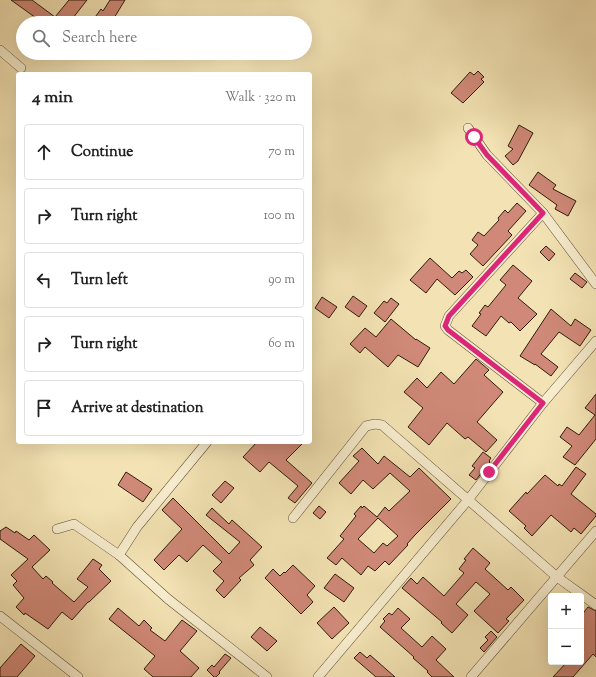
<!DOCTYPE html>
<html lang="en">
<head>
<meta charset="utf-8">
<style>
  :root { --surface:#fff; --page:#f6f6f6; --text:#222; --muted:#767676; --line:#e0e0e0 }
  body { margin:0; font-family:"Sorts Mill Goudy",serif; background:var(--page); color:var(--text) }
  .controls { position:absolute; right:12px; bottom:12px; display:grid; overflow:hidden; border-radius:4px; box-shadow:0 4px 16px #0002 }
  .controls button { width:36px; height:36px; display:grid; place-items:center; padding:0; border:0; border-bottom:1px solid var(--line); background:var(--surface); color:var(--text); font:20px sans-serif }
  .stop { position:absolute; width:12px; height:12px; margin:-9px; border:3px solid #db2777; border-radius:50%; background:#fff }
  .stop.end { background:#db2777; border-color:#fff; box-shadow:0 1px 4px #0008 }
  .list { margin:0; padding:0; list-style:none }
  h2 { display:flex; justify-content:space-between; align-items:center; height:52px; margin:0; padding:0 16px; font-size:17px }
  h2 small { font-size:13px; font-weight:400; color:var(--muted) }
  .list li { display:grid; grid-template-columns:26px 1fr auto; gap:12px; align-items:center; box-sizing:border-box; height:56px; margin:0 8px 8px; padding:0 8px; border:1px solid var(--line); border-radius:4px }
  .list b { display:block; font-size:15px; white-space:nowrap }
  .list em { font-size:13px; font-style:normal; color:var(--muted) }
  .icon { flex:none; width:22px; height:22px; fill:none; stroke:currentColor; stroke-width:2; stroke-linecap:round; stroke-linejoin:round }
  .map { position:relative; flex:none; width:596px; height:677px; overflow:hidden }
  .search { position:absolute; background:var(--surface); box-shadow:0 4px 16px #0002; left:16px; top:16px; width:296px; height:44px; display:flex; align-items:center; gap:10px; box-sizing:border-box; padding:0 14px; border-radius:22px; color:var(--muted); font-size:15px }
  .panel { position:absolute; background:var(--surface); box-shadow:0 4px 16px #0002; left:16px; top:72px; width:296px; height:372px; border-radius:4px }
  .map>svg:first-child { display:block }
  .building { fill:#d08978; stroke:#2f1d09; fill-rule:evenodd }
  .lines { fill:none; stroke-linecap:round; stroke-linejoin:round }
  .minor-casing { stroke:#604e34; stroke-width:10 }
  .minor { stroke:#f7edce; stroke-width:9 }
  .route { stroke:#db2777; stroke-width:5 }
</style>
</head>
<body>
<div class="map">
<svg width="596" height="677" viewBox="0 0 596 677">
  <rect width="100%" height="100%" fill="#f3e3b4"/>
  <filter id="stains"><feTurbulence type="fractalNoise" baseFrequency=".005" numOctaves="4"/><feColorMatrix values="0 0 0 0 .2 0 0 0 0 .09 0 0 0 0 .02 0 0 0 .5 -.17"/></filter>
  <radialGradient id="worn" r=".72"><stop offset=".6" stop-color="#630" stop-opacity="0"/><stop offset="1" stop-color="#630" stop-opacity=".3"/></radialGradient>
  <g class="building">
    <path d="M 11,0 L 32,0 L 55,17 L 69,0 L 87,0 L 69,23 L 43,23 Z"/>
    <path d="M 110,0 L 125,0 L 111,23 L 98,23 L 93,20 L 101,9 L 103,11 Z"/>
    <path d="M 478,71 L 484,77 L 481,79 L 484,82 L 463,103 L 451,93 L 470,72 L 474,75 Z"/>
    <path d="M 519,125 L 533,133 L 518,161 L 513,165 L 505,156 L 513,149 L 508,146 Z"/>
    <path d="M 538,172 L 556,185 L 553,189 L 576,201 L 568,216 L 555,209 L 557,205 L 529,185 Z"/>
    <path d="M 517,203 L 526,211 L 508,231 L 512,235 L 483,266 L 470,254 L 478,245 L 472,240 L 478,232 L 484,236 L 499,220 L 498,218 L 505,210 L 508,213 Z"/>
    <path d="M 546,246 L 555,254 L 549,261 L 540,252 Z"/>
    <path d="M 430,258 L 452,278 L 459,271 L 462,273 L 466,270 L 473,277 L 455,295 L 437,279 L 426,293 L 410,280 Z"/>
    <path d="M 513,265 L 532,281 L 518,298 L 537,314 L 520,331 L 511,322 L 509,323 L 501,316 L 486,336 L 472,326 L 481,314 L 479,313 L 485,305 L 488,307 L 506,285 L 500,280 Z"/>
    <path d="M 575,273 L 587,282 L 582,288 L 570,279 Z"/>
    <path d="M 353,296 L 367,306 L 359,317 L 345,307 Z"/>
    <path d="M 322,297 L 337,307 L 329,318 L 315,308 Z"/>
    <path d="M 391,298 L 399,304 L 385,322 L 374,313 L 384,301 L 387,303 Z"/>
    <path d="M 551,309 L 571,326 L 575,319 L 591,330 L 580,346 L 559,332 L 541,354 L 558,367 L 551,376 L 535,364 L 535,365 L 520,356 Z"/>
    <path d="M 391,319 L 416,340 L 416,339 L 430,348 L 418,367 L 398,355 L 388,367 L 365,347 L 360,353 L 350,344 L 365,328 L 376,337 Z"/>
    <path d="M 476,359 L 489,370 L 484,375 L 503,392 L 477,422 L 497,440 L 486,452 L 468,437 L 465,439 L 447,423 L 429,445 L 408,427 L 423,408 L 404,392 L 417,378 L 427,388 L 441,372 L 454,384 Z"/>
    <path d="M 596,394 L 596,439 L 575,465 L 563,457 L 572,446 L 560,437 L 567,427 L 579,435 L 595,415 L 585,408 Z"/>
    <path d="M 257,442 L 304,442 L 286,460 L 312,483 L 295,503 L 288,498 L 298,486 L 269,462 L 260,472 L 243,457 Z"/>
    <path d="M 362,448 L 378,464 L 384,456 L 410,477 L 419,468 L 451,499 L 415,535 L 407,544 L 408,545 L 389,565 L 385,561 L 375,571 L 368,566 L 361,575 L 342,558 L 336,565 L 327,558 L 344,539 L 340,536 L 356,516 L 354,514 L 361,506 L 362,508 L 364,506 L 377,517 L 385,507 L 389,511 L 410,491 L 390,473 L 373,489 L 363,480 L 351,494 L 339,483 L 359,461 L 353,456 ZM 378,518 L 398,536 L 387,546 L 383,543 L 374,553 L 358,539 Z"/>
    <path d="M 483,452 L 491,458 L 489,461 L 490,462 L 476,480 L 469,475 L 475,468 L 472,466 Z"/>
    <path d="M 576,467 L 586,474 L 571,494 L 596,514 L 596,516 L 581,534 L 574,528 L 571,532 L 551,515 L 532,536 L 524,528 L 526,526 L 509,511 L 526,492 L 527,494 L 545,475 L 558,486 L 559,484 L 562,486 Z"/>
    <path d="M 126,472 L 152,489 L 143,502 L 118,485 Z"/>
    <path d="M 225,481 L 234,488 L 221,503 L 212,495 Z"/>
    <path d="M 173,498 L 229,554 L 240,542 L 206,515 L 212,508 L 229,524 L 232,520 L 262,547 L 250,560 L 254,565 L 239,578 L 241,580 L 224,598 L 216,590 L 224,581 L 213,571 L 222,562 L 203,545 L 187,562 L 179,555 L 164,570 L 154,560 L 182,529 L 162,510 Z"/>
    <path d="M 319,506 L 326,512 L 320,519 L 313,513 Z"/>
    <path d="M 6,527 L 15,533 L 16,531 L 29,540 L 34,535 L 50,550 L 32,567 L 43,579 L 46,576 L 53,582 L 52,583 L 74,602 L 88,587 L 77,579 L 93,559 L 102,565 L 99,569 L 111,581 L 89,602 L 88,602 L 72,620 L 62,612 L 48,629 L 25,613 L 24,615 L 16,607 L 24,598 L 13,585 L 17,581 L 11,575 L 28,559 L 0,539 L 0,531 Z"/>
    <path d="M 473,548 L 490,563 L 485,569 L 508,590 L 511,587 L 524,600 L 506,619 L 509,621 L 498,633 L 474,611 L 490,594 L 476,582 L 456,604 L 468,615 L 452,633 L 441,623 L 442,622 L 402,588 L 411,578 L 417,584 L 423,577 L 444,596 L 464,573 L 459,569 L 466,560 L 464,559 Z"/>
    <path d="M 293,565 L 315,586 L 307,595 L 313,602 L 301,614 L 265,578 L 273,569 L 280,576 L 284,572 L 285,573 Z"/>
    <path d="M 335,574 L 354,588 L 344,602 L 324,588 Z"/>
    <path d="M 334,607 L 349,623 L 332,639 L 317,623 Z"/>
    <path d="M 588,607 L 596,611 L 596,657 L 593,654 L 573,677 L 553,677 L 567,662 L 581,662 L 581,616 Z"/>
    <path d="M 118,608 L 139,626 L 144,620 L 152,628 L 150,630 L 165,641 L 182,620 L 197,631 L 180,651 L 199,668 L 191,677 L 153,677 L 144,669 L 155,656 L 109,619 Z"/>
    <path d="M 398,608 L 410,619 L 401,628 L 422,647 L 432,636 L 446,649 L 436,660 L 454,677 L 432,677 L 427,672 L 428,671 L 413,658 L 414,657 L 380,627 L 385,621 L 383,619 L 389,613 L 392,615 Z"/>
    <path d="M 260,627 L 277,641 L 267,651 L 251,637 Z"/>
    <path d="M 491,631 L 497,637 L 484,652 L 480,648 L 488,640 L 485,637 Z"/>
    <path d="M 21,644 L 35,656 L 17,677 L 0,677 L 0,668 Z"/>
    <path d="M 360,652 L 367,658 L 370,655 L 395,677 L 376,677 L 354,658 Z"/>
    <path d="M 225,654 L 231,658 L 219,672 L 220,673 L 216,677 L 214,677 L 207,670 L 212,665 L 214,667 Z"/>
  </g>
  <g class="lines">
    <g class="minor-casing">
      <g id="minor">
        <path d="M 0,50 L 21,68"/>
        <path d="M 468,128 L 487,155 L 543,213 L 596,284"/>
        <path d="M 543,403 L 448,330 L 445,326 L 449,316 L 543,213"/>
        <path d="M 293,518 L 366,426 L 375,424 L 382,425 L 557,577 L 596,605"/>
        <path d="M 57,529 L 74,524 L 119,555 L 168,599 L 267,677"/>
        <path d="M 119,555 L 137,527 L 207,442"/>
        <path d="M 0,616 L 78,677"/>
        <path d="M 318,677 L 468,500 L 543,403 L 596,341"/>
        <path d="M 471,677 L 596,531"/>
      </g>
    </g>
    <use href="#minor" class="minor"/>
  </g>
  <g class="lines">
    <path class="route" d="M 474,137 L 487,155 L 543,213 L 449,316 L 445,326 L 448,330 L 543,403 L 489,472"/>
  </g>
  <rect width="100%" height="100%" filter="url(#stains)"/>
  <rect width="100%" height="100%" fill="url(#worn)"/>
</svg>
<div class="controls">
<button>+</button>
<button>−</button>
</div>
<div class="stop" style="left:474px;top:137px"></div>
<div class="stop end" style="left:489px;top:472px"></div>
<div class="search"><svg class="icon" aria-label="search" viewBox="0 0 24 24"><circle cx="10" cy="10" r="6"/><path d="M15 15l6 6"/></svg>Search here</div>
<section class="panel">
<h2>4 min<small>Walk · 320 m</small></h2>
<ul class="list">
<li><svg class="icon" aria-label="ahead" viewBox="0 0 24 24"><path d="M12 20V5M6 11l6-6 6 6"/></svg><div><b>Continue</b></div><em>70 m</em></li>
<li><svg class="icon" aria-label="right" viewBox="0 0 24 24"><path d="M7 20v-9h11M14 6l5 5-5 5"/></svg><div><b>Turn right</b></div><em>100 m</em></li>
<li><svg class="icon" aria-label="left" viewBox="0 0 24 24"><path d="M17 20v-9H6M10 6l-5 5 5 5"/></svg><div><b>Turn left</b></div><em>90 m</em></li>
<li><svg class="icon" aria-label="right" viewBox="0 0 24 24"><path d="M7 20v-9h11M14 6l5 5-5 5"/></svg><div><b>Turn right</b></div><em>60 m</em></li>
<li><svg class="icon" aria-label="arrive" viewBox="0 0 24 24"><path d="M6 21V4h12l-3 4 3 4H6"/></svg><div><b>Arrive at destination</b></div></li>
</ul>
</section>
</div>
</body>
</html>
